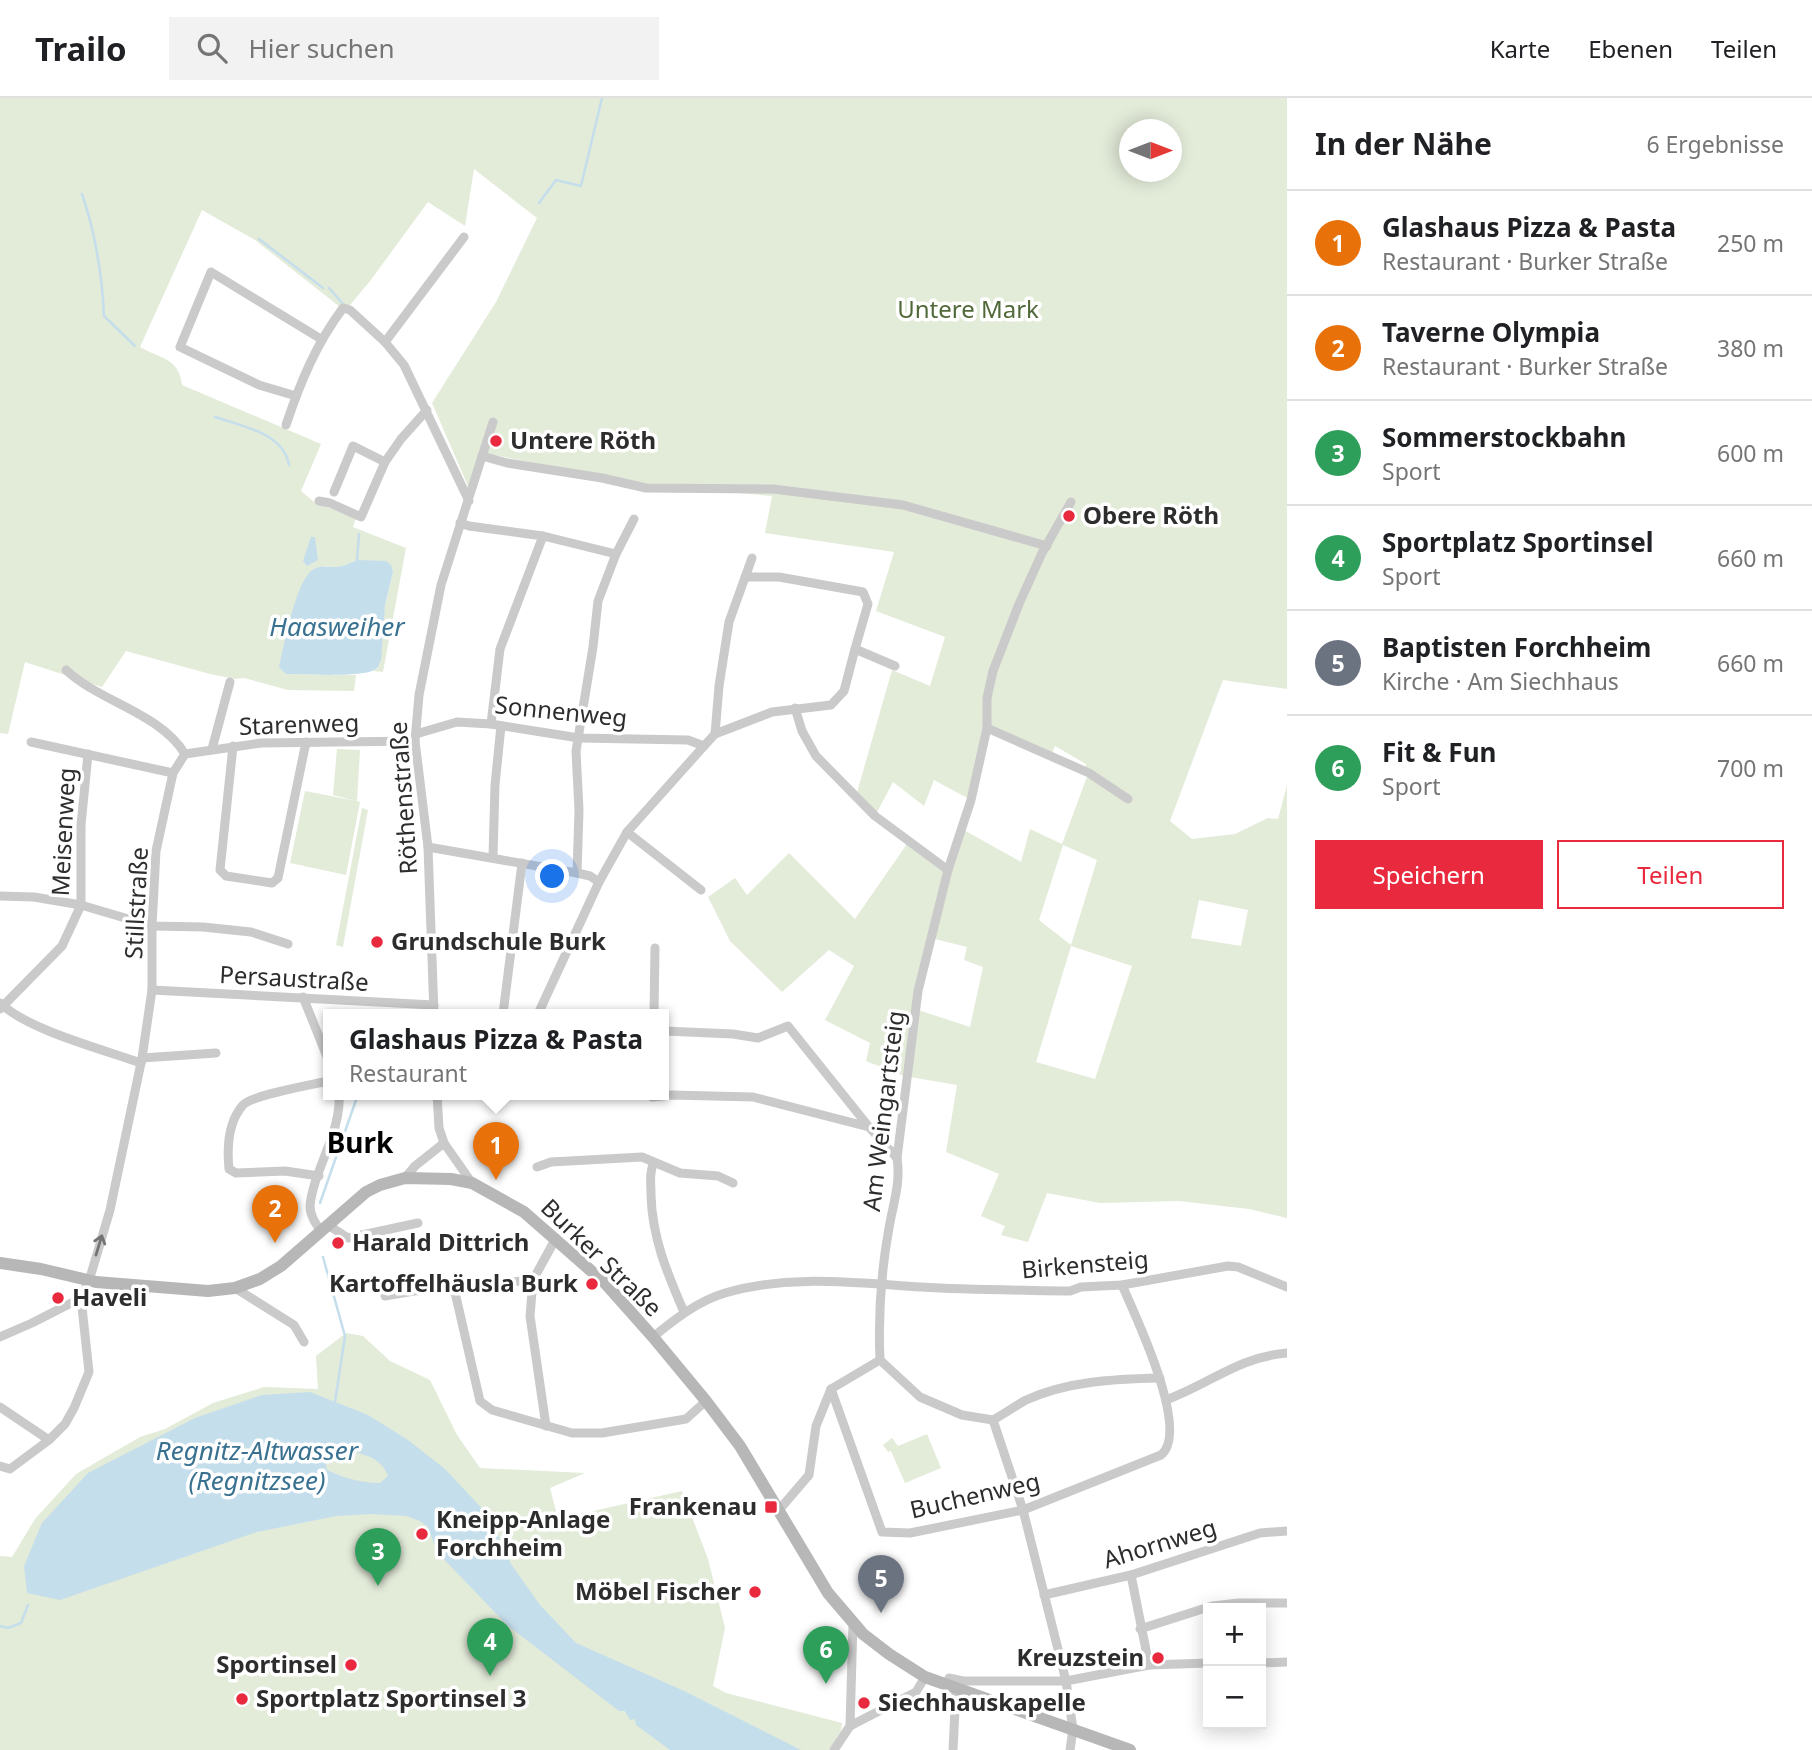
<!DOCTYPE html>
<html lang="de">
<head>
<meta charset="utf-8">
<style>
  :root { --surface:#fff; --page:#f2f2f2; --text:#202124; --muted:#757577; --line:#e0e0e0; --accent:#e9293e }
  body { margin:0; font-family:"Noto Sans",sans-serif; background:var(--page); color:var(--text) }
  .controls { position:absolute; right:21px; bottom:21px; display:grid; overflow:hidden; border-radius:0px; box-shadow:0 4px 18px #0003 }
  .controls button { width:63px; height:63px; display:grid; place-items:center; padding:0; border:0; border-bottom:2px solid var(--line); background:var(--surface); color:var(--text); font:35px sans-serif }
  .compass { position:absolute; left:1119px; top:21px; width:63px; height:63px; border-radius:50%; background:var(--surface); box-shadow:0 4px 18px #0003; rotate:90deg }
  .you { position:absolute; left:553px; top:779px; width:24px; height:24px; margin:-18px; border:5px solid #fff; border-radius:50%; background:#1a73e8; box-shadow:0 0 0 10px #1a73e833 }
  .badge { display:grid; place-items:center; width:46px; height:46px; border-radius:50%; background:var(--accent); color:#fff; font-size:23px; font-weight:700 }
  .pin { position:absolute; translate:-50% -58px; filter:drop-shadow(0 2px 4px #0008) }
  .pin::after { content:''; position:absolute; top:37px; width:24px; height:21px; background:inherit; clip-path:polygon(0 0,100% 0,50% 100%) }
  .popup { position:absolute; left:323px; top:911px; width:346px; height:91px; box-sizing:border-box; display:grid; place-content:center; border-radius:0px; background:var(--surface); filter:drop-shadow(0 2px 5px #0005); font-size:23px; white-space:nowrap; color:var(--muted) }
  .popup b { font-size:26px; color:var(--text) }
  .popup::after { content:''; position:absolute; left:50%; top:100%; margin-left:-14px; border:14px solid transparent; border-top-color:var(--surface) }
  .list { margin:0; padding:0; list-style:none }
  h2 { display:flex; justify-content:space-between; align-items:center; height:91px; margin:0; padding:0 28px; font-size:30px }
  h2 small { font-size:23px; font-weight:400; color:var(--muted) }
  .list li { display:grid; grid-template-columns:46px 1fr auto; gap:21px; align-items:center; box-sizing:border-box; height:105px; padding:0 28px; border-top:2px solid var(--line) }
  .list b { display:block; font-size:26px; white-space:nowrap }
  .list p { margin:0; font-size:23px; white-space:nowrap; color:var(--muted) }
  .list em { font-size:23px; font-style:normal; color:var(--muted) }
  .actions { display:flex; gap:14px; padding:21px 28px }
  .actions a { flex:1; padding:16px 0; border:2px solid var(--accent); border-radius:0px; text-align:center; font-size:24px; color:var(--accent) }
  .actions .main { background:var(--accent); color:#fff }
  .icon { flex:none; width:38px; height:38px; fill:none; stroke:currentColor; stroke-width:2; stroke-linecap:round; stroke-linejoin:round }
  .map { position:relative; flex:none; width:1287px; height:1652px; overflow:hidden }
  header { display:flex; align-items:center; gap:42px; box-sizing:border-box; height:98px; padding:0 35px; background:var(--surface); border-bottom:2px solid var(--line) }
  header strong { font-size:33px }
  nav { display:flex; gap:38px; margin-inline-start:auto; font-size:24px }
  .search { width:490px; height:63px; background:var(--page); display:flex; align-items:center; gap:18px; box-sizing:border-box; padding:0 24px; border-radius:0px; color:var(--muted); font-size:26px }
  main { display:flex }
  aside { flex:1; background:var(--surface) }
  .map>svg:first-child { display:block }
  .green { fill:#e3ebd9; fill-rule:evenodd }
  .water { fill:#c5deec; fill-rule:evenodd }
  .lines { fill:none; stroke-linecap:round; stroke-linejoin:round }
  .stream { stroke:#c5deec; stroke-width:2.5 }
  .street { stroke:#cacaca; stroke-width:9 }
  .secondary { stroke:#b7b7b7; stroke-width:12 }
  .oneway { stroke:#747474 }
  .poi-dot { fill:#e9293e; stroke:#fff; stroke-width:2.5 }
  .labels { text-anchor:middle; stroke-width:7; stroke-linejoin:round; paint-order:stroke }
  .park-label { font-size:24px; fill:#516939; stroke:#fff }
  .poi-label { font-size:24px; font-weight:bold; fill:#2d2d2d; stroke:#fff; text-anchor:start }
  .street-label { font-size:24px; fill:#2d2d2d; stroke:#fff }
  .water-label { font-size:26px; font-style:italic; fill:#397190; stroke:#fff }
  .quarter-label { font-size:28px; font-weight:bold; fill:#000; stroke:#fff }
</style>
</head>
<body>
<header>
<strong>Trailo</strong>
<div class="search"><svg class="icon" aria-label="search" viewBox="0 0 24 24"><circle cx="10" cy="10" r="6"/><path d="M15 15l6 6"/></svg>Hier suchen</div>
<nav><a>Karte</a><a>Ebenen</a><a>Teilen</a></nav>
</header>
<main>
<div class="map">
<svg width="1287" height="1652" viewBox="0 0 1287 1652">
  <rect width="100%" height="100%" fill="#fff"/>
  <g class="green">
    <path d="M 0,0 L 1287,0 L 1287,591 L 1223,582 L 1170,723 L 1192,741 L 1235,736 L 1268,720 L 1278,721 L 1287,687 L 1287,1120 L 1249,1111 L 1179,1103 L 1100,1105 L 1047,1095 L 1028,1144 L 1001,1137 L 1005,1128 L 981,1118 L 999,1076 L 946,1054 L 957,987 L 904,978 L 866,963 L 870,945 L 825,922 L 854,868 L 829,852 L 782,894 L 730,843 L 708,799 L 735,780 L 747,797 L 789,755 L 855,821 L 909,743 L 948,772 L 962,731 L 1021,764 L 1030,731 L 1062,746 L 1088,676 L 1084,673 L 1086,666 L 1055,648 L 1051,658 L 988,630 L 971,702 L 934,682 L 924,708 L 893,684 L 875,718 L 856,698 L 892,572 L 930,588 L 945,539 L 876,513 L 894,454 L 765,435 L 772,398 L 646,387 L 489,356 L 468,388 L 432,305 L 496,204 L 537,120 L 474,71 L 465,128 L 428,104 L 370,183 L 345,213 L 255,142 L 202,112 L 140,249 C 161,261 179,260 182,287 L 321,346 L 301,393 L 314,404 L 356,420 L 353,429 L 406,450 L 383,574 L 373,573 L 378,570 L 385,507 L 393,474 L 357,462 L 338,470 L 327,468 L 316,470 L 286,576 L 356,577 L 354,593 L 288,592 L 244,580 L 235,581 L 210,576 L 126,553 L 102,589 L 25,564 L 8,636 L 0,635 ZM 1129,32 L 1171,32 L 1171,74 L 1129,74 ZM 1063,747 L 1097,762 L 1071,847 L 1039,822 ZM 1199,802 L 1248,812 L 1241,848 L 1191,840 ZM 931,840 L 967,849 L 964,862 L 983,869 L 970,929 L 915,911 ZM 1071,848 L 1132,868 L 1095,981 L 1036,964 Z"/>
    <path d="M 337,651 L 360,652 L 357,703 L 360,704 L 346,777 L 290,765 L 305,693 L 356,703 L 333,697 Z"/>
    <path d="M 362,710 L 368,712 L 343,849 L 336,847 Z"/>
    <path d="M 346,1235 L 363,1238 L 390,1263 L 430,1282 L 457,1337 L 480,1370 L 585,1375 L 550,1390 L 558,1421 L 682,1393 L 708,1461 L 725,1530 L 713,1588 L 726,1595 L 842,1625 L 841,1633 L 829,1652 L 0,1652 L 0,1458 L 12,1459 L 35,1421 L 76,1376 L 140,1339 L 165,1331 L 213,1305 L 264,1289 L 318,1291 L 316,1258 Z"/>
    <path d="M 927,1336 L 941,1370 L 905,1385 L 891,1353 L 888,1354 L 883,1347 L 892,1340 L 898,1348 Z"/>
  </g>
  <g class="water">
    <path d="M 311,439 L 315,439 L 318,462 L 307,468 L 303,463 Z"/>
    <path d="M 357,462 L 386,463 L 391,467 L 393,474 L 385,507 L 381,562 C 379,565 379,569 376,571 C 365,580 302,576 286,576 L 279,569 C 284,549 296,480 314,471 C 322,467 328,469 336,469 C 342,469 350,465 357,462 Z"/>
    <path d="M 310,1294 L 368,1317 L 408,1342 L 445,1371 L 490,1419 L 511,1466 L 540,1507 L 576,1545 L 682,1592 L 801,1652 L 670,1652 L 636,1627 L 635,1621 L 630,1622 L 625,1613 L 619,1613 L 507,1527 L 437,1454 L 428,1429 L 420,1423 L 406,1418 L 372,1416 L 336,1418 L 257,1434 L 60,1502 L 27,1495 L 24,1468 L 42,1425 L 88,1375 L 195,1320 L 262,1297 ZM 336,1353 C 356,1353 381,1357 388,1378 L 380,1385 C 361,1385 344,1380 327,1372 L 325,1360 Z"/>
  </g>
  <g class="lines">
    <g class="stream">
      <path d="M 82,96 C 96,137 102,175 104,218 L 135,248"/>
      <path d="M 539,105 L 556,82 L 581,88 L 602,0"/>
      <path d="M 259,141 L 323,190"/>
      <path d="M 329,190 L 344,207"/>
      <path d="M 215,319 C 241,328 284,335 289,367"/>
      <path d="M 357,462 L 359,436"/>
      <path d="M 320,1105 L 356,1002 L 353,996"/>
      <path d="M 323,1159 L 345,1238 L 335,1304"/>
      <path d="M 0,1528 L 8,1530 L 21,1525 L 28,1507"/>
    </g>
    <g class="street">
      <path d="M 385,244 L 464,139"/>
      <path d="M 296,298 L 259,287 L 180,249 L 211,174 L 321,241"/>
      <path d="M 286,327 C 300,285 316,246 343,210 L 350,212 L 385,244 L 404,267 L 469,403"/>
      <path d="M 482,358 L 507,365 L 602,380 L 646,390 L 773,391 L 903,407 L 1047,448"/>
      <path d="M 385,364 L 401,341 L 427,312"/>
      <path d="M 319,403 L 330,405 L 361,419 L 385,364 L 353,348 L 334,394"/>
      <path d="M 460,425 L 469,428 L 543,438 L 616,456"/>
      <path d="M 745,479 L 779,479 L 863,494 L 868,506 L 855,551 L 895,568"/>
      <path d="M 66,572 C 100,604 160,615 185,656"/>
      <path d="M 795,610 L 802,633 L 816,658 L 875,718 L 948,772"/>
      <path d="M 491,626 L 500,551 L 543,438"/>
      <path d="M 987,630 L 1089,675 L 1128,701"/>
      <path d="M 416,636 L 457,624 L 491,626 L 579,640 L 688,642 L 704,648"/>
      <path d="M 715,636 L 719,588 L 729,524 L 752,460"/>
      <path d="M 31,644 L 173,675"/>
      <path d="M 233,648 L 220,772 L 226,778 L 272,785 L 278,780 L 306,644"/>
      <path d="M 212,651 L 230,584"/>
      <path d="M 185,656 L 261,645 L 415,643"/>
      <path d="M 627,734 L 701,792"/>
      <path d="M 428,749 L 577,775 L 590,778 L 599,784"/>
      <path d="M 493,758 L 495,687 L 501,628"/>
      <path d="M 577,775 L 579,712 L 576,653 L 593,549 L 598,503 L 616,456 L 634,421"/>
      <path d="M 0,798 L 34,799 L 81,807 L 152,828 L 203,829 L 251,834 L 288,846"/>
      <path d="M 152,892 L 434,907"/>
      <path d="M 303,899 L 328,961"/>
      <path d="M 0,905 C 28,932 102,951 141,965"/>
      <path d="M 0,911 L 62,848 L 81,807 L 81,727 L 88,656"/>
      <path d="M 434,916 L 428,749 L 415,643 L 419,597 L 441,487 L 493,324"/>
      <path d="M 503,916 L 522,765"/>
      <path d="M 538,916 L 599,784 L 627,734 L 704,648 L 715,636 L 772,614 L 831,607 L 844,593 L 855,551"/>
      <path d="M 654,916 L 655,850"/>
      <path d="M 664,933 L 733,936 L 758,940 L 788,928 L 869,1029 L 897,1060"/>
      <path d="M 142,960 L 216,955"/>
      <path d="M 437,996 L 439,1030 L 444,1045 L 472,1085"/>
      <path d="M 652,996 L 652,999 L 672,997 L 753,999 L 869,1029"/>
      <path d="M 654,1064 C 649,1075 651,1085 651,1097 C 652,1139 667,1175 684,1214"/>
      <path d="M 537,1069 L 551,1064 L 642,1059 L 680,1075 L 718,1078 L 733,1085"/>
      <path d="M 319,1078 L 285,1073 L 236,1075 L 229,1071 C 227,1051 228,1024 243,1007 C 252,997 311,987 328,983"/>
      <path d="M 405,1080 L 415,1068 L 444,1045"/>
      <path d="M 328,1127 L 348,1140 L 418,1125"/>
      <path d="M 321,1133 C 316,1126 310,1118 310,1108 C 313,1073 342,1033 339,996"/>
      <path d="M 235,1190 L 294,1227 L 304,1244"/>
      <path d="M 454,1190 L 480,1303 L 492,1312 L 572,1335 L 602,1335 L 686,1321 L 706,1303"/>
      <path d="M 385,1198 L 414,1193 L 533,1182"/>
      <path d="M 0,1239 L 32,1225 L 81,1200"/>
      <path d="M 653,1239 C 675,1221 698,1203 725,1195 C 789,1176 856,1185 921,1189 C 970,1192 1020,1192 1070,1193 L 1081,1189 L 1122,1187 L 1228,1168 L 1238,1169 L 1287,1189"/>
      <path d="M 880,1262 C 878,1218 881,1174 889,1130 C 893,1106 901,1085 897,1060 L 918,893 L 948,772 L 971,702 L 987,630 L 987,600 L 993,573 L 1019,506 L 1042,455 L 1071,404"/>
      <path d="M 831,1291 L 882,1434 L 910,1435 L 1023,1412 L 1161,1357 C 1191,1333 1135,1217 1122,1187"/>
      <path d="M 1166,1302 C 1210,1286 1238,1259 1287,1255"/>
      <path d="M 0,1309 L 49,1342"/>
      <path d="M 993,1322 L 1023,1412 L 1066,1583 L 1073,1631 L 1070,1652"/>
      <path d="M 546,1328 L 530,1218 L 533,1182 L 556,1140"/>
      <path d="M 0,1368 L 10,1371 L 49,1342 L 65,1326 L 74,1310 L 89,1274 L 81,1200 L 89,1183 L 110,1112 L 142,960 L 152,892 L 152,828 L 156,753 L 173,675 L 185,656"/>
      <path d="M 779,1412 L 809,1377 L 816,1328 L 831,1291 L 880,1262 L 920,1299 L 962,1317 L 993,1322 C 1004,1316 1015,1308 1026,1302 C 1068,1283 1115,1281 1160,1280"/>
      <path d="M 1131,1477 L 1149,1567"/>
      <path d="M 1044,1497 L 1131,1477 L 1260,1435 L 1287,1433"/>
      <path d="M 1140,1531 L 1212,1508 L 1239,1505 L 1287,1505"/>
      <path d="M 1261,1565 L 1287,1564"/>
      <path d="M 949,1580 L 963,1583 L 1066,1583 L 1149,1567 L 1208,1565"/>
      <path d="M 850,1628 L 916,1594 L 925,1579"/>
      <path d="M 834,1652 L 850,1628 L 853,1525"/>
      <path d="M 953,1652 L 956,1591"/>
    </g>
    <path class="secondary" d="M 0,1165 L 41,1171 L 96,1184 L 208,1193 L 235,1190 L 260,1181 L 281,1168 L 366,1094 L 380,1087 L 405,1080 L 451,1081 L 472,1085 L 524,1114 L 605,1185 L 653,1239 L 706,1303 L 740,1348 L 828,1495 L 863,1536 L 889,1556 L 925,1579 L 1130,1652"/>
  </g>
  <defs><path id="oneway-shaft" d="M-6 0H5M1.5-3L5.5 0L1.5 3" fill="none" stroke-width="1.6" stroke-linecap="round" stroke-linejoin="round" transform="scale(1.75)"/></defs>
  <use class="oneway" href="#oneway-shaft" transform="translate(99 1147) rotate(-73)"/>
  <g class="poi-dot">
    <circle cx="496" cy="343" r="7"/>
    <circle cx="1069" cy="418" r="7"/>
    <circle cx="377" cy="844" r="7"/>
    <circle cx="338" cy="1145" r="7"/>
    <circle cx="592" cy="1186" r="7"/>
    <circle cx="58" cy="1200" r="7"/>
    <rect x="764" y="1402" width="14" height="14" rx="3.5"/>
    <circle cx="422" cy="1436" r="7"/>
    <circle cx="755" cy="1494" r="7"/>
    <circle cx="1158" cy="1560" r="7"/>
    <circle cx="351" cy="1567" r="7"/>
    <circle cx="242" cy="1601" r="7"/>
    <circle cx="864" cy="1605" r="7"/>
  </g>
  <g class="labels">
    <g class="park-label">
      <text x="968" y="220">Untere Mark</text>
    </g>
    <g class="poi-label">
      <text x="510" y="351">Untere Röth</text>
      <text x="1083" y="426">Obere Röth</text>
      <text x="391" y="852">Grundschule Burk</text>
      <text x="352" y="1153">Harald Dittrich</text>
      <text x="578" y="1194" text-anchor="end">Kartoffelhäusla Burk</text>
      <text x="72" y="1208">Haveli</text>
      <text x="757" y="1417" text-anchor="end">Frankenau</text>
      <text x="436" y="1430">Kneipp-Anlage<tspan x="436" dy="28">Forchheim</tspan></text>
      <text x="741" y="1502" text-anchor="end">Möbel Fischer</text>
      <text x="1144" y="1568" text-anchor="end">Kreuzstein</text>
      <text x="337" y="1575" text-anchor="end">Sportinsel</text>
      <text x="256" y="1609">Sportplatz Sportinsel 3</text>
      <text x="878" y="1613">Siechhauskapelle</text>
    </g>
    <g class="street-label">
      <text transform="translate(561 614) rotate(6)" y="8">Sonnenweg</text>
      <text transform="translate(299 627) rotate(-2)" y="8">Starenweg</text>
      <text transform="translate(404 700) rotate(-94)" y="8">Röthenstraße</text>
      <text transform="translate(64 734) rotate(-87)" y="8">Meisenweg</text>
      <text transform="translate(137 805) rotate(-87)" y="8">Stillstraße</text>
      <text transform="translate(294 881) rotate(3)" y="8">Persaustraße</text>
      <text transform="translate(884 1013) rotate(-83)" y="8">Am Weingartsteig</text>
      <text transform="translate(601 1160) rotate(44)" y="8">Burker Straße</text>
      <text transform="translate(1085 1167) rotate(-5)" y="8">Birkensteig</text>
      <text transform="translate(975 1398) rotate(-13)" y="8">Buchenweg</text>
      <text transform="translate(1160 1446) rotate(-17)" y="8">Ahornweg</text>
    </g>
    <g class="water-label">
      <text x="337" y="538">Haasweiher</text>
      <text x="257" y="1362">Regnitz-Altwasser<tspan x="257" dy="30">(Regnitzsee)</tspan></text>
    </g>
    <g class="quarter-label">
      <text x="360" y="1055">Burk</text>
    </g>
  </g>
</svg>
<div class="controls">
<button>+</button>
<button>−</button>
</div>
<svg class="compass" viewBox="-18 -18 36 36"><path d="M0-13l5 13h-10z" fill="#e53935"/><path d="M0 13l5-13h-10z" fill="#757577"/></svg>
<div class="you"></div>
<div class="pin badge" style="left:496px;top:1082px;background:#e8710a">1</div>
<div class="popup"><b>Glashaus Pizza &amp; Pasta</b>Restaurant</div>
<div class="pin badge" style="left:275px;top:1145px;background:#e8710a">2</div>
<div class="pin badge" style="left:378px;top:1488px;background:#2e9e5b">3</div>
<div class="pin badge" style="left:490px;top:1578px;background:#2e9e5b">4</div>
<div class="pin badge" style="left:881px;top:1515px;background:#6b7280">5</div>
<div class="pin badge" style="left:826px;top:1586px;background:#2e9e5b">6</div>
</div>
<aside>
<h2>In der Nähe<small>6 Ergebnisse</small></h2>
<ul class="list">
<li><span class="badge" style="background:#e8710a">1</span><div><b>Glashaus Pizza &amp; Pasta</b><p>Restaurant · Burker Straße</p></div><em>250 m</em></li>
<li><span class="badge" style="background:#e8710a">2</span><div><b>Taverne Olympia</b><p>Restaurant · Burker Straße</p></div><em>380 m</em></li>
<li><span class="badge" style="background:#2e9e5b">3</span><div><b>Sommerstockbahn</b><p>Sport</p></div><em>600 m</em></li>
<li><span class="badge" style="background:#2e9e5b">4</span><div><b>Sportplatz Sportinsel</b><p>Sport</p></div><em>660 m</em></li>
<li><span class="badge" style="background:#6b7280">5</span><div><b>Baptisten Forchheim</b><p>Kirche · Am Siechhaus</p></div><em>660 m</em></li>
<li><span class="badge" style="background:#2e9e5b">6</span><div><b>Fit &amp; Fun</b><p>Sport</p></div><em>700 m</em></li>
</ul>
<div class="actions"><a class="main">Speichern</a><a>Teilen</a></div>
</aside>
</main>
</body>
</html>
